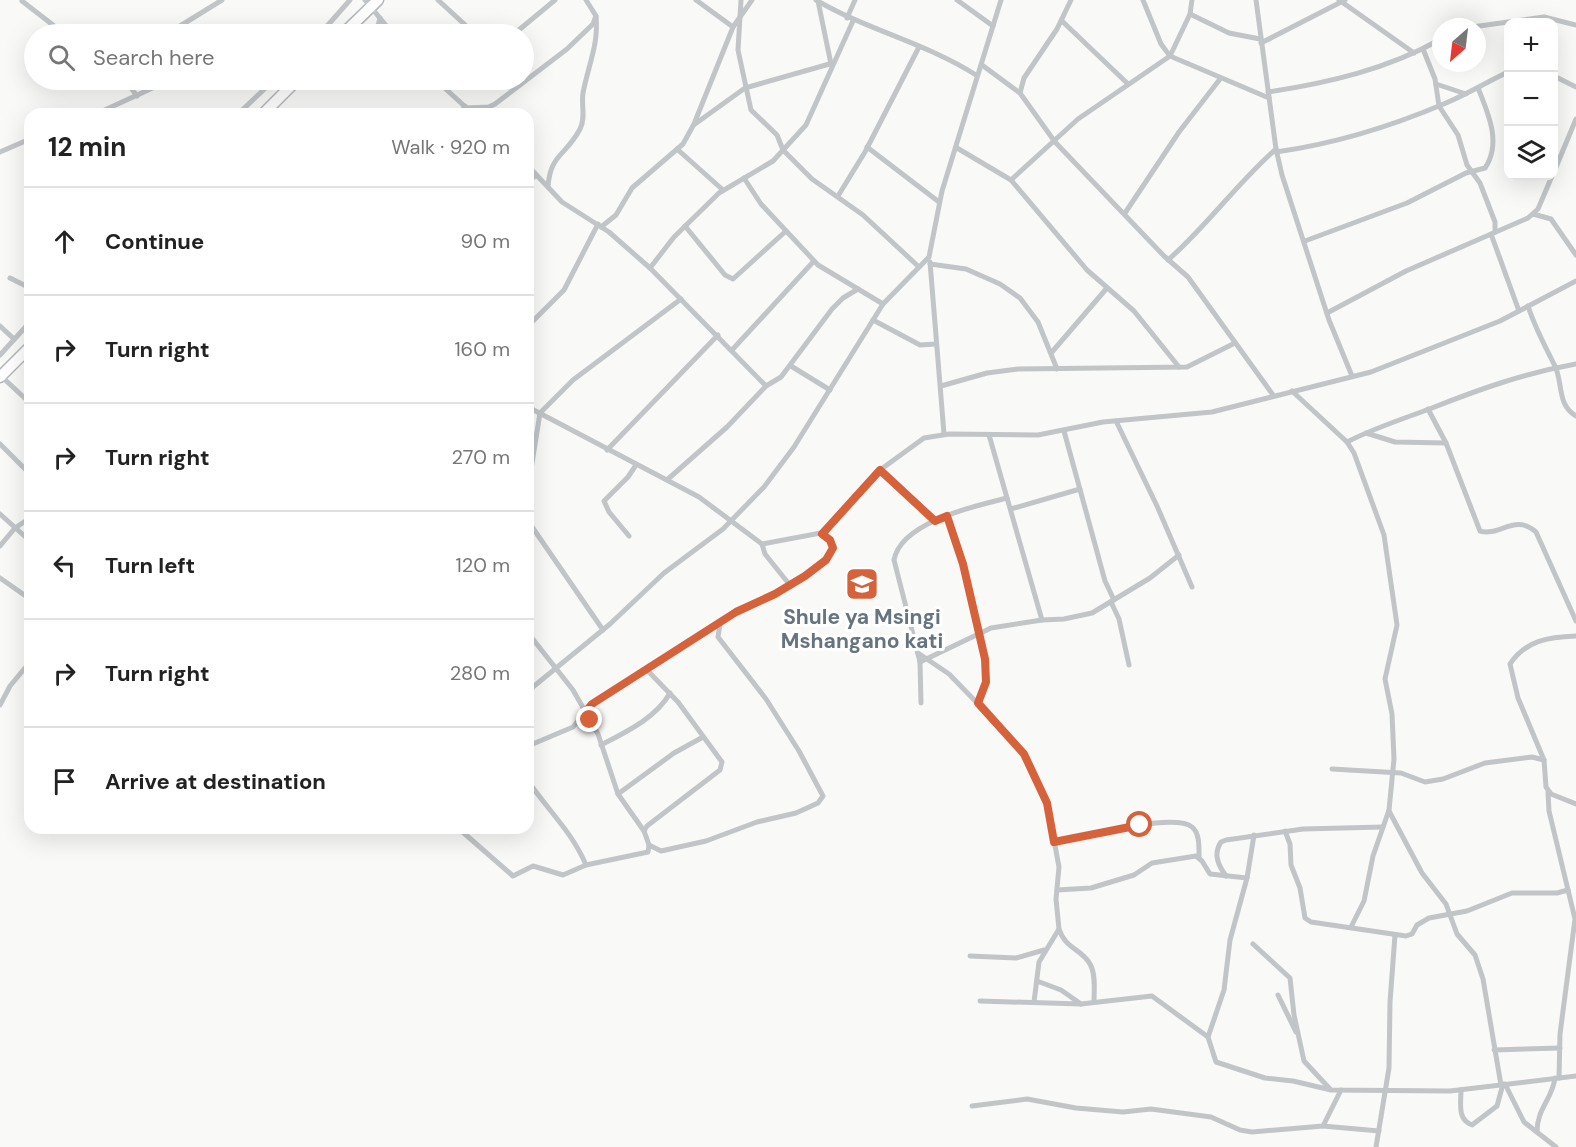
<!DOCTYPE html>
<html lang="en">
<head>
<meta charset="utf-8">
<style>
  :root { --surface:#fff; --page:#f2f2f2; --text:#222; --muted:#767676; --line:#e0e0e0 }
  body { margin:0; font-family:"DM Sans",sans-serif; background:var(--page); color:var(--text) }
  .controls { position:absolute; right:18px; top:18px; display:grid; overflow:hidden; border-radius:12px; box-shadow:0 6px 24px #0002 }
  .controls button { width:54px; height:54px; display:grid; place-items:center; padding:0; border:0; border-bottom:2px solid var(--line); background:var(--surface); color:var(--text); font:30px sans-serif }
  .compass { position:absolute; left:1432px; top:18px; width:54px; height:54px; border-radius:50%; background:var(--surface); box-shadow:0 6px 24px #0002; rotate:208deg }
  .stop { position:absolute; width:18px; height:18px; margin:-14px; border:4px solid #d6623b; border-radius:50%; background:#fff }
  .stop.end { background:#d6623b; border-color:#fff; box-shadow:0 2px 6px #0008 }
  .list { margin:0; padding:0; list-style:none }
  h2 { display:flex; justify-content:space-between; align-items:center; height:78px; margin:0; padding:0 24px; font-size:26px }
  h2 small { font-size:20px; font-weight:400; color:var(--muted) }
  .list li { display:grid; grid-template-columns:39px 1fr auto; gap:18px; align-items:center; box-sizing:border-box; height:108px; padding:0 24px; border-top:2px solid var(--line) }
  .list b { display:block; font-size:22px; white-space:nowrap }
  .list em { font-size:20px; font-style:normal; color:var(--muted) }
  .icon { flex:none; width:33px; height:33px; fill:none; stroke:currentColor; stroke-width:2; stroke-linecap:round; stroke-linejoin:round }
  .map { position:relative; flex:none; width:1576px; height:1147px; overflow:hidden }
  .search { position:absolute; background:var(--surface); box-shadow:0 6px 24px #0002; left:24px; top:24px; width:510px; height:66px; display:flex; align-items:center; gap:15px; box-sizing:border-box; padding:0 21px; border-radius:33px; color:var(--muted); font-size:22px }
  .panel { position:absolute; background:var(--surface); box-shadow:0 6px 24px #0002; left:24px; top:108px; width:510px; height:726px; border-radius:18px }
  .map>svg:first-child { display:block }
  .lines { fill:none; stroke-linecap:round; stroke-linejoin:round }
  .highway-casing { stroke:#b4b8bb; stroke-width:13 }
  .street { stroke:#c1c5c8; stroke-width:5 }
  .highway { stroke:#fff; stroke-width:10 }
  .route { stroke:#d6623b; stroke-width:8 }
  .labels { text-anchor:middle; stroke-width:6; stroke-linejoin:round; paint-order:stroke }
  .poi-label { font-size:21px; font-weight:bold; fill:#667480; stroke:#fff }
</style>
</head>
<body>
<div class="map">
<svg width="1576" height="1147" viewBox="0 0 1576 1147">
  <rect width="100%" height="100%" fill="#f9f9f7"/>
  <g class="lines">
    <g class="highway-casing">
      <g id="highway">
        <path d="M 343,34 L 378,0"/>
        <path d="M 263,114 L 297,80"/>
        <path d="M 0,377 L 30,347"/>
      </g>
    </g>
    <g class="street">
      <path d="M 365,0 L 393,34"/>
      <path d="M 438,0 L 475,34"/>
      <path d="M 696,0 L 733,27"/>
      <path d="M 741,0 L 738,50 L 751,110 L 777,135 L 783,150 L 812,179 L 863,215 L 919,267"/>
      <path d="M 816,0 C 867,30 926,43 976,75"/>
      <path d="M 957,0 L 993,26"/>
      <path d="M 1143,0 L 1161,44 L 1170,56 L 1269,98"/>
      <path d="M 1256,0 L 1276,149 L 1282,175 L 1329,320 L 1352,376"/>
      <path d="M 1339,0 L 1414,53"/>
      <path d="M 22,1 L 62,32 L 77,34"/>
      <path d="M 818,1 L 831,64"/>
      <path d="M 1190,14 L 1229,33 L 1260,39"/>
      <path d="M 847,18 L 855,0"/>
      <path d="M 1062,21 L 1128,84"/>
      <path d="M 1472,27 L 1544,17 L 1576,25"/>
      <path d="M 167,34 L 222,0"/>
      <path d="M 320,34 L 350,0"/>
      <path d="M 376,34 L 380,18"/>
      <path d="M 514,34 L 555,0"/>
      <path d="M 1261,43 L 1345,0"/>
      <path d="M 1423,49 L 1435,79 L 1439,106 L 1458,135 L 1467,165 L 1480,183 L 1495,222 L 1495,232"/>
      <path d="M 982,65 L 1020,93 L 1055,142 L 1164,256 L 1188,277 L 1273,395"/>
      <path d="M 1554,76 L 1576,87"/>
      <path d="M 125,80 L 137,96"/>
      <path d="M 436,80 L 473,114"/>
      <path d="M 1436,84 L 1466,94"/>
      <path d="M 1268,92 C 1328,83 1388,69 1441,39"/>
      <path d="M 1020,93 L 1024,78 L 1057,29 L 1071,0"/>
      <path d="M 466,108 L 489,107 L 495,104 L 567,49 L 593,24 L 596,16 L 586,0"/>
      <path d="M 96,114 L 170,80"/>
      <path d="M 238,114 L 274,80"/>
      <path d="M 460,114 L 465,106"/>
      <path d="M 695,124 L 745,88 L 833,63"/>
      <path d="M 867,147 L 939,202"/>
      <path d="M 957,148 L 1011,180 L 1087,270 L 1134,311 L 1179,367"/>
      <path d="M 677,149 L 723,190"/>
      <path d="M 0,152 L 30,139"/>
      <path d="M 1276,152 C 1334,144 1392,126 1446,103 C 1467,94 1487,82 1508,72"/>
      <path d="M 528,166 L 562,202 L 609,232 L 650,268 L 766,386"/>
      <path d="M 1554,172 L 1576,119"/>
      <path d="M 744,178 L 761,204 L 818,265 L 883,304"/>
      <path d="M 1011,180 L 1078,119 L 1170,56 L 1190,14 L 1192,0"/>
      <path d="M 528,182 L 536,175"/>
      <path d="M 548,187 C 550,154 566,156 580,129 C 586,118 581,105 583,93 C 588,66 599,44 596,16"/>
      <path d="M 838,196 L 865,152 L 919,47"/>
      <path d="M 1125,213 L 1179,132 L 1220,79"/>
      <path d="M 1533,214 L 1551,219 L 1576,255"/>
      <path d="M 685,226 L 725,275 L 733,279 L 786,231"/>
      <path d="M 601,227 L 616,215 L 632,188 L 683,144 L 694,124 L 733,27 L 752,0"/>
      <path d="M 1491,234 L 1519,311"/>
      <path d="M 1305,241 L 1407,203 L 1466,173 L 1485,168 C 1502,143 1488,113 1478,88"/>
      <path d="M 1168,260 C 1207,226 1237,183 1276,149"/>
      <path d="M 930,262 L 944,434"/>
      <path d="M 930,264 L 966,269 L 1000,284 L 1020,298 L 1038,322 L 1057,369"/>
      <path d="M 650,268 L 674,237 L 719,193 L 773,161 L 806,125 L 853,21"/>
      <path d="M 10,278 L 30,288"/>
      <path d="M 1528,306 C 1535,328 1545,346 1555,366 C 1563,383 1557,405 1576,416"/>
      <path d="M 1327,313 L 1406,271 L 1528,218 L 1538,209 L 1552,176"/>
      <path d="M 873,320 L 920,345 L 936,344"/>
      <path d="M 0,326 L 14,339"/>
      <path d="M 528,326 L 564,290 L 598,224"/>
      <path d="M 732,350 L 814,261"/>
      <path d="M 1052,352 L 1107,288"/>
      <path d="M 0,355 L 30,322"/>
      <path d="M 791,366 L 830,390"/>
      <path d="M 1,376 L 30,403"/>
      <path d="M 941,386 L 987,373 L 1018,369 L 1187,367 L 1235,343"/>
      <path d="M 1292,391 L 1347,442 L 1354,453 L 1384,535 L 1397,625 L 1385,679 L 1392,714 L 1394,759 L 1389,810 L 1373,856 L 1364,901 L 1351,927"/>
      <path d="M 528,407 L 699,497 L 762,544 L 826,532 L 880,470 L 924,438 L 949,434 L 1038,435 L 1103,422 L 1212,412 L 1371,372 L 1500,321 L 1576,281"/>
      <path d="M 1428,409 L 1446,443 L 1480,531 C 1499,537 1515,513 1536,532 L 1576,621"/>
      <path d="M 1116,421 L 1157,506 L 1192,587"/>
      <path d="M 1064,431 L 1105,581 L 1114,600"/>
      <path d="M 1366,433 L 1395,442 L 1446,443"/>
      <path d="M 989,435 L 1042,620"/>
      <path d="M 1347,442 C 1374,428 1403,419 1432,408 C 1480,389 1525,373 1576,364"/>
      <path d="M 0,444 L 30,474"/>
      <path d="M 607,450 L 718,335"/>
      <path d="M 880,470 L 935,521"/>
      <path d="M 668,479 L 727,427 L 766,386 L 781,377 L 832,309 L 843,298 L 858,289"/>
      <path d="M 528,488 L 540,413 L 573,380 L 681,299"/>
      <path d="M 1011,509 L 1080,489"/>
      <path d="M 0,514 L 30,541"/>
      <path d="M 947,516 L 963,564 L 985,659 L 986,682 L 978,703"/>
      <path d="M 528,521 L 603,630"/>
      <path d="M 629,536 L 609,512 L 604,501 L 628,477 L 636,465"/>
      <path d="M 762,544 L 765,554 L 789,584"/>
      <path d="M 0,546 L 15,528 L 30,518"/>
      <path d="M 0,578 L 30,599"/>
      <path d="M 1111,602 L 1119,619 L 1129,665"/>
      <path d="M 528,633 L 573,690 L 598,734 L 618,794 L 644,831"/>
      <path d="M 1576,636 C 1549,637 1526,640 1510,664 L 1518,698 L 1544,760 L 1546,787 L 1551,794 L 1576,804"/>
      <path d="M 918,653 L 949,674 L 1016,743 L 1030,765 L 1047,803 L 1059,867 L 1056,899 L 1059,929 L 1039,962 L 1034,1002"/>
      <path d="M 920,662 L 991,628 L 1042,620 L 1064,619 L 1092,613 L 1150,578 L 1179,555"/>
      <path d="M 528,691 L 610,624 L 664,573 L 723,529 L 764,487 L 794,447 L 883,304 L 929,257 L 942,191 L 1001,0"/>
      <path d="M 921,703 L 920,662 L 894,560 C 901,522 975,506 1007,498"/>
      <path d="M 0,705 L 10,686 L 30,662"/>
      <path d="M 601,745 C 626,732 656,718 670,693"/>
      <path d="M 528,746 L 573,727 L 592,704 L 736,612 L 775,594 L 805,576 L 826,560 L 833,548 L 830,540 L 822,534"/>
      <path d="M 1332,769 L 1401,773 L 1425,782 L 1443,779 L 1485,763 L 1532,757 L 1544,760"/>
      <path d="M 528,781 C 548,810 572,832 586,865"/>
      <path d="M 1548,792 L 1549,811 L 1575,919 L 1560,1034 L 1559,1078"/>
      <path d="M 618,794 L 674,753 L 703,737"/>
      <path d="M 1389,811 L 1422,873 L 1446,904 L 1457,934 L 1475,955 L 1483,979 L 1501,1085"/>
      <path d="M 458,828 L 513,876 L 533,866 L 563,875 L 586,865 L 648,852 L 649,845 L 644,831 L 647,826 L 720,770 L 722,762 L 678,702 L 647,670"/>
      <path d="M 1285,831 L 1290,844 L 1291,865 L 1300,888 L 1305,918 L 1311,922 L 1406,936 L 1412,934 L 1417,925 L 1429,918 L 1467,911 L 1512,893 L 1557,893 L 1568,890"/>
      <path d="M 1054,842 C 1078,837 1175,812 1192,827 C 1200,833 1199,849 1199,858"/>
      <path d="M 649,845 L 661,851 L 706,841 L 757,822 L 796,813 L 818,803 L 823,796 L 799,751 L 766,699 L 718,637 L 720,624"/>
      <path d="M 1226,876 C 1218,865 1213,854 1221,842 L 1226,840 L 1303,829 L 1383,827"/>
      <path d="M 1057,890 L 1091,888 L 1134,875 L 1152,863 L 1196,856 L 1202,861 L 1210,874 L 1247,878"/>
      <path d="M 1059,929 C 1066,950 1081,948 1090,964 C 1096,974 1094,991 1094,1002"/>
      <path d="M 1253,944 L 1290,978 L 1294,1015 L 1304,1061 L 1330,1089"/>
      <path d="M 970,956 L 1016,958 L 1044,950"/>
      <path d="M 1037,981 L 1061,990 L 1081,1004"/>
      <path d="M 1278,995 L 1296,1032"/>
      <path d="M 980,1001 L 1081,1004 L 1152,996 L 1208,1037 L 1216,1062 L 1265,1078 L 1293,1081 L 1331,1090 L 1450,1091 L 1576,1076"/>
      <path d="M 1208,1037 L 1224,990 L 1230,940 L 1247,878 L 1254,835"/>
      <path d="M 1494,1050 L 1560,1048"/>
      <path d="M 1505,1084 L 1524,1122 L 1556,1147"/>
      <path d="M 1461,1090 C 1461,1103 1457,1120 1472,1125 L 1497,1106 L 1503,1084"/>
      <path d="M 972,1106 L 1027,1099 L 1076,1108 L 1123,1112 L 1151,1109 L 1211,1117 L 1240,1130 L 1252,1132 L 1323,1126 L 1341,1090"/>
      <path d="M 1323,1126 L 1379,1131"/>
      <path d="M 1537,1132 C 1537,1108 1552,1100 1555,1078"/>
      <path d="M 1376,1147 L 1389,1068 L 1390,1002 L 1395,935"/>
    </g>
    <use href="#highway" class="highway"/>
  </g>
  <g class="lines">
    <path class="route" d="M 590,720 L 585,713 L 592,704 L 736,612 L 775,594 L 805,576 L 826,560 L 833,548 L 830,540 L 822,534 L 880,470 L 935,521 L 947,516 L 963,564 L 985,659 L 986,682 L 978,703 L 1024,754 L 1047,803 L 1054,842 L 1140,825"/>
  </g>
  <defs>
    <g id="school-square" transform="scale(1.725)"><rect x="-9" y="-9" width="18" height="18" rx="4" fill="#d6623b" stroke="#fff"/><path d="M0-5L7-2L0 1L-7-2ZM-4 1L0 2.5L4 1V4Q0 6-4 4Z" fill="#fff"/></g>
  </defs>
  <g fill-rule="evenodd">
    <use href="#school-square" x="862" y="584"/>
  </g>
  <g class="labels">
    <g class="poi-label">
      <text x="862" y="624">Shule ya Msingi<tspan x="862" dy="24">Mshangano kati</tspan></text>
    </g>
  </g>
</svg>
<div class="controls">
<button>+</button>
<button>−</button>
<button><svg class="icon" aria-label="layers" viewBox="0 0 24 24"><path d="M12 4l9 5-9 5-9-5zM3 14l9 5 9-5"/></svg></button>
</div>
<svg class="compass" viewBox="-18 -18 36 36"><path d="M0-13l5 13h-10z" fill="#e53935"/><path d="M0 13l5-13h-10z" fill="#767676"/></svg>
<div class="stop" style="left:1140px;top:825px"></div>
<div class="stop end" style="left:590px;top:720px"></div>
<div class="search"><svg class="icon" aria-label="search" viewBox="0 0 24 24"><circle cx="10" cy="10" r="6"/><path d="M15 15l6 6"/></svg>Search here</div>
<section class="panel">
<h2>12 min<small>Walk · 920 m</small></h2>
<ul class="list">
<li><svg class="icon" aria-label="ahead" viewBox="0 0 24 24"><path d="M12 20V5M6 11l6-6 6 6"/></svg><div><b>Continue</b></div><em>90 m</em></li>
<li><svg class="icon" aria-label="right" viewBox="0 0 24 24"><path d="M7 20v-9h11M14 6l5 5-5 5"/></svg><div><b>Turn right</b></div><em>160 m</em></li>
<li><svg class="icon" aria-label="right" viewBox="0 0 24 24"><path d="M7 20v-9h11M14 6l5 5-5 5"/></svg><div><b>Turn right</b></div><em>270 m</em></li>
<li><svg class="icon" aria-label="left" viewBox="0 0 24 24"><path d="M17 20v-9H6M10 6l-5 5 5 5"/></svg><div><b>Turn left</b></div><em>120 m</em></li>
<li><svg class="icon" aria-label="right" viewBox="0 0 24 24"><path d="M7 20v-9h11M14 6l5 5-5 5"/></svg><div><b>Turn right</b></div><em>280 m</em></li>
<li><svg class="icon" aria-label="arrive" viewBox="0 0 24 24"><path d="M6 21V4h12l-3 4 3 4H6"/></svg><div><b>Arrive at destination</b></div></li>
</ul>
</section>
</div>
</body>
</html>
